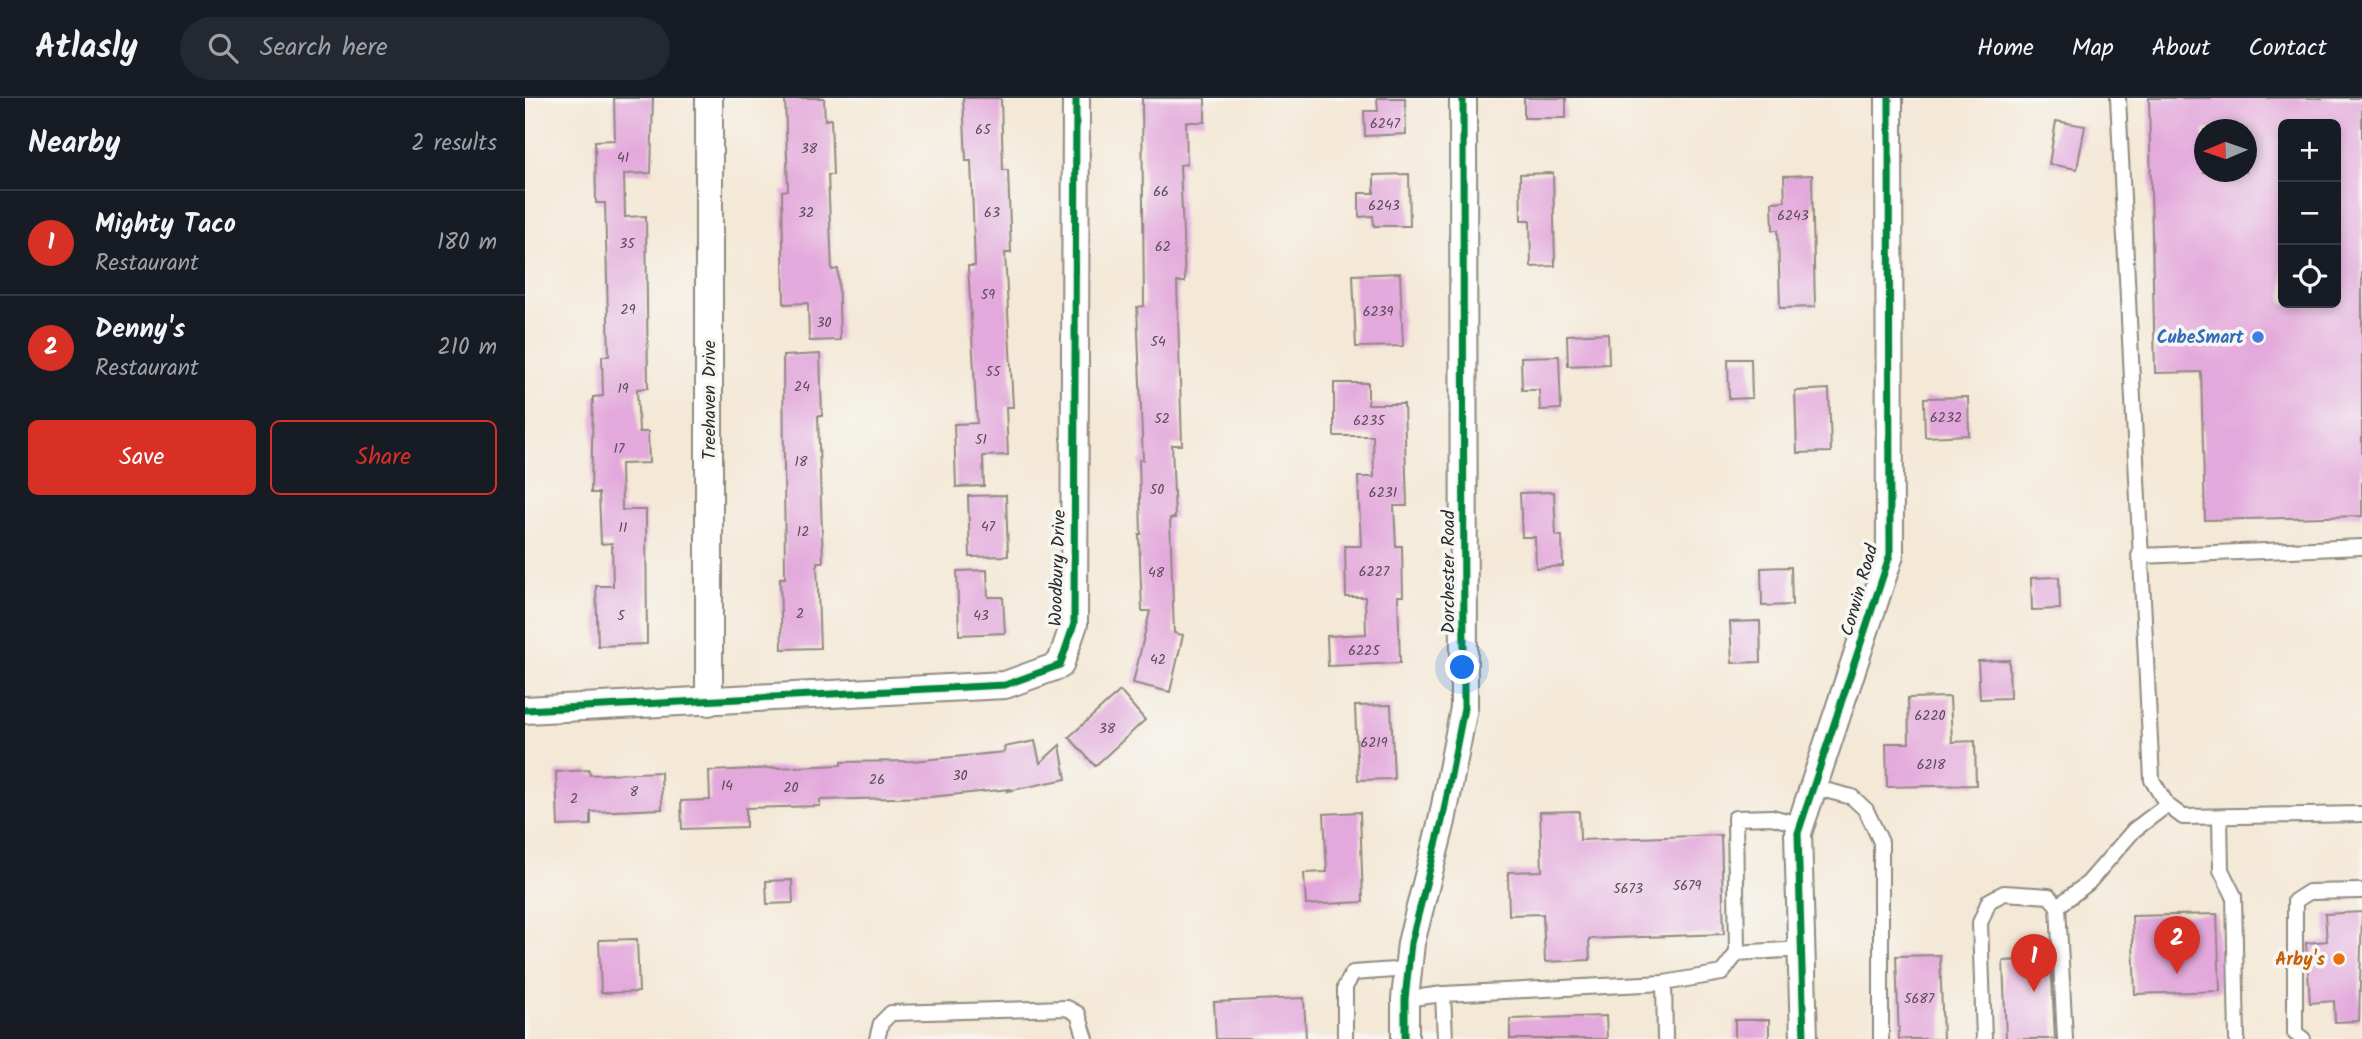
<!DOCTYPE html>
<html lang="en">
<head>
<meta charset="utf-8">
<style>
  :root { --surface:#171b24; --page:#242831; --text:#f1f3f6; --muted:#9ea1a6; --line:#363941; --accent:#d93025 }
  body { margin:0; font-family:Kalam,sans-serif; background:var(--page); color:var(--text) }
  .controls { position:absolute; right:21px; top:21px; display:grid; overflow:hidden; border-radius:10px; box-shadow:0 4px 10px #0003 }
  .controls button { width:63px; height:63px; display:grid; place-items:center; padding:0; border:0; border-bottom:2px solid var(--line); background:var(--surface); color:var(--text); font:35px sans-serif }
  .compass { position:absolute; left:1669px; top:21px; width:63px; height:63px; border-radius:50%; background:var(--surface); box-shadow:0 4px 10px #0003; rotate:268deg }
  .you { position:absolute; left:938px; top:570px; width:24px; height:24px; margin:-18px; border:5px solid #fff; border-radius:50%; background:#1a73e8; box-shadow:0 0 0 10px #1a73e833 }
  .badge { display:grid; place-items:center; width:46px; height:46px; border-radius:50%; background:var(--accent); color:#fff; font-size:23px; font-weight:700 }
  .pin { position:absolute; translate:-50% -58px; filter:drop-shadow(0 2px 4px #0008) }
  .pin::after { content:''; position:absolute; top:37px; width:24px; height:21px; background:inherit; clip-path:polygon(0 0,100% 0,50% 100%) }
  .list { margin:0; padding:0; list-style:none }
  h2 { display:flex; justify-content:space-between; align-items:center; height:91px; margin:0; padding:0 28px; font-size:30px }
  h2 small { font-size:23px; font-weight:400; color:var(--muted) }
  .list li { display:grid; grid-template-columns:46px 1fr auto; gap:21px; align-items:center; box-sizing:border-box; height:105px; padding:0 28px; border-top:2px solid var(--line) }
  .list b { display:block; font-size:26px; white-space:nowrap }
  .list p { margin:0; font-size:23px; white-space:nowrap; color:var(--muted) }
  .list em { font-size:23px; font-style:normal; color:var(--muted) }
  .actions { display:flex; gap:14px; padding:21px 28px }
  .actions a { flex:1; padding:16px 0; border:2px solid var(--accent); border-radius:10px; text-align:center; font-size:24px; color:var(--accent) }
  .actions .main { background:var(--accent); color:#fff }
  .icon { flex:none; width:38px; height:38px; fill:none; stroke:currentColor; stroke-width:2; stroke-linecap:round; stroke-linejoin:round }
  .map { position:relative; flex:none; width:1837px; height:941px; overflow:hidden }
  header { display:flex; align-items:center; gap:42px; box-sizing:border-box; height:98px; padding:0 35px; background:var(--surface); border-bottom:2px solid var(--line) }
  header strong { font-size:33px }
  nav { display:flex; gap:38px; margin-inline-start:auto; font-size:24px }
  .search { width:490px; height:63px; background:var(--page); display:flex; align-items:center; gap:18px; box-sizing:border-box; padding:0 24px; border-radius:38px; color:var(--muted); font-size:26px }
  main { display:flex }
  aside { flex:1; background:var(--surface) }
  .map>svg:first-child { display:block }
  .building { fill:#e3a8dc; fill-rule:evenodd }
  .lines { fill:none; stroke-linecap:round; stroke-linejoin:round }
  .lane-casing { stroke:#908a80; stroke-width:18 }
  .street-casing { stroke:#908a80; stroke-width:30 }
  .lane { stroke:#fff; stroke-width:14 }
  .street { stroke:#fff; stroke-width:26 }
  .cycleway-casing { stroke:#f6f6f2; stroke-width:11 }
  .cycleway { stroke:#00873e; stroke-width:7 }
  .shop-dot { fill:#3f7fe0; stroke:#f6f6f2; stroke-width:2.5 }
  .food-dot { fill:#e8710a; stroke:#f6f6f2; stroke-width:2.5 }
  .labels { text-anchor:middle; stroke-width:7; stroke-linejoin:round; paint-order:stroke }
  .number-label { font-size:14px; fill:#594a57 }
  .shop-label { font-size:18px; font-weight:bold; fill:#366cbe; stroke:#f6f6f2; text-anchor:end }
  .street-label { font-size:18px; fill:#2b2b2b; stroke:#f6f6f2 }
  .food-label { font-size:18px; font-weight:bold; fill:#c56008; stroke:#f6f6f2; text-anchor:end }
</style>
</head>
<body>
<header>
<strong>Atlasly</strong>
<div class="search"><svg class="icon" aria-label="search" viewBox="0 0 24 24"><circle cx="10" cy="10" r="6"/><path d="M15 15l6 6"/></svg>Search here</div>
<nav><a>Home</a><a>Map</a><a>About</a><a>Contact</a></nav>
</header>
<main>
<aside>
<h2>Nearby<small>2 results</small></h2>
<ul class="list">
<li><span class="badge">1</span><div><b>Mighty Taco</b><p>Restaurant</p></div><em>180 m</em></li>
<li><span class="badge">2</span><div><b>Denny's</b><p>Restaurant</p></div><em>210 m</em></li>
</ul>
<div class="actions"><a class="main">Save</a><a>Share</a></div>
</aside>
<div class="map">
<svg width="1837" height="941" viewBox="0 0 1837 941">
  <rect width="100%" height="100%" fill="#f6f6f2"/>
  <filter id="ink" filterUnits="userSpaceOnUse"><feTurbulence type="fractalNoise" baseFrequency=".0143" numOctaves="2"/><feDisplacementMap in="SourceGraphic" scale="14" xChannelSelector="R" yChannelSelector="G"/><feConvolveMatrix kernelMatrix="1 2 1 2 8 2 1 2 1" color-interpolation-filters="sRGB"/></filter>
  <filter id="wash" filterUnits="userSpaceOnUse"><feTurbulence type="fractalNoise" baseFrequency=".00686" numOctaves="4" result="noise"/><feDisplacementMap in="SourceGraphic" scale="28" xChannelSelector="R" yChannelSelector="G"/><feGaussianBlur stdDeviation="1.57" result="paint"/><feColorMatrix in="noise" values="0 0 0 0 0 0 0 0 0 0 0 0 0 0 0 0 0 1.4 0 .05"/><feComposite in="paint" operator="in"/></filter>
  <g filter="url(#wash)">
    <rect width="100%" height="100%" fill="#f4e8d6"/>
    <g id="blocks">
      <g class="building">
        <path d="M 89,0 L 128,0 L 126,75 L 99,76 L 100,119 L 121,118 L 123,290 L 112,291 L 114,334 L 123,334 L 124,365 L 96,366 L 97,412 L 121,412 L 122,546 L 73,548 L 71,488 L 88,488 L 87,445 L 76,446 L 74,395 L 66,395 L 68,299 L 78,298 L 77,258 L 84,258 L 80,105 L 71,105 L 70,43 L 90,42 Z"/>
        <path d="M 260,0 L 299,0 L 300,22 L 306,21 L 308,77 L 303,77 L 307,172 L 313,171 L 315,242 L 284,243 L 283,205 L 259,206 L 257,93 L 263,92 Z"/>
        <path d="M 438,0 L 476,0 L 478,72 L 483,72 L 486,155 L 480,155 L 488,309 L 481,309 L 483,357 L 458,358 L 459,388 L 431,389 L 429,326 L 452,325 L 443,168 L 450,168 L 446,63 L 441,63 Z"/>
        <path d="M 617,0 L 680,0 L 680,24 L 661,24 L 662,66 L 655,67 L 660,184 L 652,184 L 657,347 L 647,347 L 650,420 L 645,420 L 649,535 L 658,537 L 645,594 L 608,585 L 625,513 L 617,513 L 614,436 L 616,436 L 614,362 L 618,362 L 612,209 L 619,208 Z"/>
        <path d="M 852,0 L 880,0 L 881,36 L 840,38 L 839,13 L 853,13 Z"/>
        <rect x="999" y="0" width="42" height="20"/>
        <path d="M 1624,0 L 1837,0 L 1837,418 L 1680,422 L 1676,274 L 1630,275 ZM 1758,26 L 1811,26 L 1811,205 L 1758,205 ZM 1679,32 L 1721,32 L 1721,74 L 1679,74 Z"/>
        <path d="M 1531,23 L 1560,28 L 1552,71 L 1524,66 Z"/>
        <path d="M 1028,75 L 1030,168 L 1006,169 L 1005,122 L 996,122 L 995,76 Z"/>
        <path d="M 884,76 L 885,128 L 849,128 L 848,118 L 834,119 L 834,95 L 849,95 L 849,77 Z"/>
        <path d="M 1287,77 L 1290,209 L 1255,210 L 1253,132 L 1248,132 L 1247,104 L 1260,103 L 1259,78 Z"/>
        <path d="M 875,175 L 878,248 L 831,249 L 828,177 Z"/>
        <path d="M 1083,235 L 1084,266 L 1043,268 L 1042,237 Z"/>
        <path d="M 295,256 L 297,318 L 293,318 L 298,464 L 292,464 L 295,550 L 257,551 L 255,480 L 260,480 L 258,258 Z"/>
        <path d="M 1034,258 L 1036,311 L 1015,312 L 1014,292 L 997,292 L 996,259 Z"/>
        <path d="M 1203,261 L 1226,261 L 1227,300 L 1204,301 Z"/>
        <path d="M 809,285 L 843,285 L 843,306 L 879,306 L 882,408 L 869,408 L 871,448 L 877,448 L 878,498 L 873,498 L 875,565 L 803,568 L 802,538 L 841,536 L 840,499 L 821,499 L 820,448 L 836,448 L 833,379 L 849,379 L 848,338 L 809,338 Z"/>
        <path d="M 1304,291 L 1306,354 L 1272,355 L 1270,293 Z"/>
        <path d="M 1443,299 L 1444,337 L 1400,339 L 1399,300 Z"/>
        <path d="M 1029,394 L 1031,438 L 1037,438 L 1038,468 L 1011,470 L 1010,439 L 997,439 L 995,395 Z"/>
        <path d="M 481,397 L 483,458 L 445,459 L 443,398 Z"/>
        <path d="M 1266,469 L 1267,507 L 1237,508 L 1236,470 Z"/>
        <path d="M 462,472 L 463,499 L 478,499 L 480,535 L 434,537 L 432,473 Z"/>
        <path d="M 1534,479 L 1535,511 L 1507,512 L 1506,480 Z"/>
        <path d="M 1235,523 L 1236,564 L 1207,565 L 1205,524 Z"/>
        <path d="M 1484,562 L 1485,600 L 1455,601 L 1453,563 Z"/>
        <path d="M 595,593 L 620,622 L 570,668 L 544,639 Z"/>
        <path d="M 1425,599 L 1427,644 L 1450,643 L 1451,687 L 1362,689 L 1361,645 L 1384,645 L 1383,600 Z"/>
        <path d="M 866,607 L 869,681 L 833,682 L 830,608 Z"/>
        <path d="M 510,643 L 515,665 L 535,647 L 541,681 L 483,693 L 485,691 L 405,699 L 295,702 L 295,708 L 221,710 L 221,729 L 157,731 L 156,703 L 185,702 L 184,673 L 316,667 L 316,664 L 387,663 L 480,654 L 479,649 Z"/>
        <path d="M 64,672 L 65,677 L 136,674 L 137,711 L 66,714 L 66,727 L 33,728 L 31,674 Z"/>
        <path d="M 1054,713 L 1055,742 L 1196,737 L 1199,836 L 1064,841 L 1065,862 L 1020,864 L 1018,816 L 984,817 L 983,774 L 1017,773 L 1015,714 Z"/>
        <path d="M 835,714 L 838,804 L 781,807 L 779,775 L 802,774 L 799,716 Z"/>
        <path d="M 267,782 L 268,805 L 242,806 L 241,783 Z"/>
        <path d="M 1837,814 L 1834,923 L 1810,924 L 1809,903 L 1785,905 L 1781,845 L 1802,843 L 1800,816 Z"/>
        <path d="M 1692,816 L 1695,893 L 1610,896 L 1607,818 Z"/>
        <path d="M 112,841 L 114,894 L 76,895 L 74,842 Z"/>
        <path d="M 1415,857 L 1418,941 L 1374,941 L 1371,858 Z"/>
        <path d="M 1526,861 L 1530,941 L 1481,941 L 1478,863 Z"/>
        <path d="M 779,900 L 781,941 L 691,941 L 689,904 Z"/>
        <path d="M 1081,918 L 1082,941 L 985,941 L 985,921 Z"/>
        <rect x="1210" y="922" width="34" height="19"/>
      </g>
    </g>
  </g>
  <g filter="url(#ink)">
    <use href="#blocks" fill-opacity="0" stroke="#908a80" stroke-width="2"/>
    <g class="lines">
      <g class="lane-casing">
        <g id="lane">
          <path d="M 1593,0 L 1627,682 L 1642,707 L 1658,719 L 1837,716"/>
          <path d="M 1614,458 L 1837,449"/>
          <path d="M 1288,689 L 1327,699 L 1341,712 L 1356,744 L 1356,941"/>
          <path d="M 1695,719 L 1696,772 L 1709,798 L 1712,941"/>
          <path d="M 1276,727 L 1247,719 L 1210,720 L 1212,855 L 1277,851"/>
          <path d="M 1533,808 L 1563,785 L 1609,732 L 1642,707"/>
          <path d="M 1139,885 L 1197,875 L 1212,855"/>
          <path d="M 880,901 L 918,896"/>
          <path d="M 352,941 L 356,925 L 366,915 L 542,910 L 553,916 L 561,941"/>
          <path d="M 820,941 L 820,889 L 828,875 L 883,871"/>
          <path d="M 920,941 L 918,896 L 1139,885 L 1140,941"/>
          <path d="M 1459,941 L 1455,825 L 1464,803 L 1479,795 L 1524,798 L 1533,808 L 1540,941"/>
          <path d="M 1778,941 L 1770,935 L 1770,803 L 1784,794 L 1837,793"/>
        </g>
      </g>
      <g class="street-casing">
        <g id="street">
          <path d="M 184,0 L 184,604"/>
          <path d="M 0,612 L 480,587 L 535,567 L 549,526 L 551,0"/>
          <path d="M 880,941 L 880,901 L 886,845 L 917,723 L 939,610 L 938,0"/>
          <path d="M 1279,941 L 1273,735 L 1365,457 L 1364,0"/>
        </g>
      </g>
      <use href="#lane" class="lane"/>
      <use href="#street" class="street"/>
      <g class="cycleway-casing">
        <g id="cycleway">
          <path d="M 0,612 L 480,587 L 535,567 L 549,526 L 551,0"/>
          <path d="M 880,941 L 880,901 L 886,845 L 917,723 L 939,610 L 938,0"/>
          <path d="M 1279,941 L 1273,735 L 1365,457 L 1364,0"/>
        </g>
      </g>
      <use href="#cycleway" class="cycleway"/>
    </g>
  </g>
  <circle class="shop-dot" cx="1733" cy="239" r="7"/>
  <circle class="food-dot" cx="1814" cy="861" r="7"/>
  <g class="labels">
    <g class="number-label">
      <text x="860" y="30">6247</text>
      <text x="458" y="36">65</text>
      <text x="284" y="55">38</text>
      <text x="98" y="64">41</text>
      <text x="636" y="98">66</text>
      <text x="859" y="112">6243</text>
      <text x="281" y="119">32</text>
      <text x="467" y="119">63</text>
      <text x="1268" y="122">6243</text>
      <text x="102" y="150">35</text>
      <text x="638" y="153">62</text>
      <text x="463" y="201">59</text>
      <text x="103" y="216">29</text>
      <text x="853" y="218">6239</text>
      <text x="299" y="229">30</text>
      <text x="633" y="248">54</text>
      <text x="468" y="278">55</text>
      <text x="277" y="293">24</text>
      <text x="98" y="295">19</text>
      <text x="1421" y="324">6232</text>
      <text x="637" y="325">52</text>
      <text x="844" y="327">6235</text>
      <text x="456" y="346">51</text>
      <text x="94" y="355">17</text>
      <text x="276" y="368">18</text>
      <text x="632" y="396">50</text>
      <text x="858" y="399">6231</text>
      <text x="463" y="433">47</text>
      <text x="98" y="434">11</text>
      <text x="278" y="438">12</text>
      <text x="849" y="478">6227</text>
      <text x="631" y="479">48</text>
      <text x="275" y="520">2</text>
      <text x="96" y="522">5</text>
      <text x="456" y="522">43</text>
      <text x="839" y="557">6225</text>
      <text x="633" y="566">42</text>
      <text x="1405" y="622">6220</text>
      <text x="582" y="635">38</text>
      <text x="849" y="649">6219</text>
      <text x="1406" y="671">6218</text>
      <text x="435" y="682">30</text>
      <text x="352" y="686">26</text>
      <text x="202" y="692">14</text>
      <text x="266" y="694">20</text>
      <text x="109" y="698">8</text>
      <text x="49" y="705">2</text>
      <text x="1162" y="792">5679</text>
      <text x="1103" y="795">5673</text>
      <text x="1394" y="905">5687</text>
    </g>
    <g class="shop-label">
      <text x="1719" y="245">CubeSmart</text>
    </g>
    <g class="street-label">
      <text transform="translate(184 302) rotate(-90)" y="6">Treehaven Drive</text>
      <text transform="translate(532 470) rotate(-88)" y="6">Woodbury Drive</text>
      <text transform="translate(923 474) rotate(-90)" y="6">Dorchester Road</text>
      <text transform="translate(1334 492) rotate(-74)" y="6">Corwin Road</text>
    </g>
    <g class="food-label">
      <text x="1800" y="867">Arby's</text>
    </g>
  </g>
</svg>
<div class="controls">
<button>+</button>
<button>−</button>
<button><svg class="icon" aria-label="locate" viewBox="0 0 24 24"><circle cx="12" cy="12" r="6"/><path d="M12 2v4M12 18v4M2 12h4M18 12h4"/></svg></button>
</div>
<svg class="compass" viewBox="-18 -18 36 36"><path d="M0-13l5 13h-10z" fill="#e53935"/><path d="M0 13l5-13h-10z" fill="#9ea1a6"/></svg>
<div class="you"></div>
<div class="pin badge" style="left:1509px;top:894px">1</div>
<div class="pin badge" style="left:1652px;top:876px">2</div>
</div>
</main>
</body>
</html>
